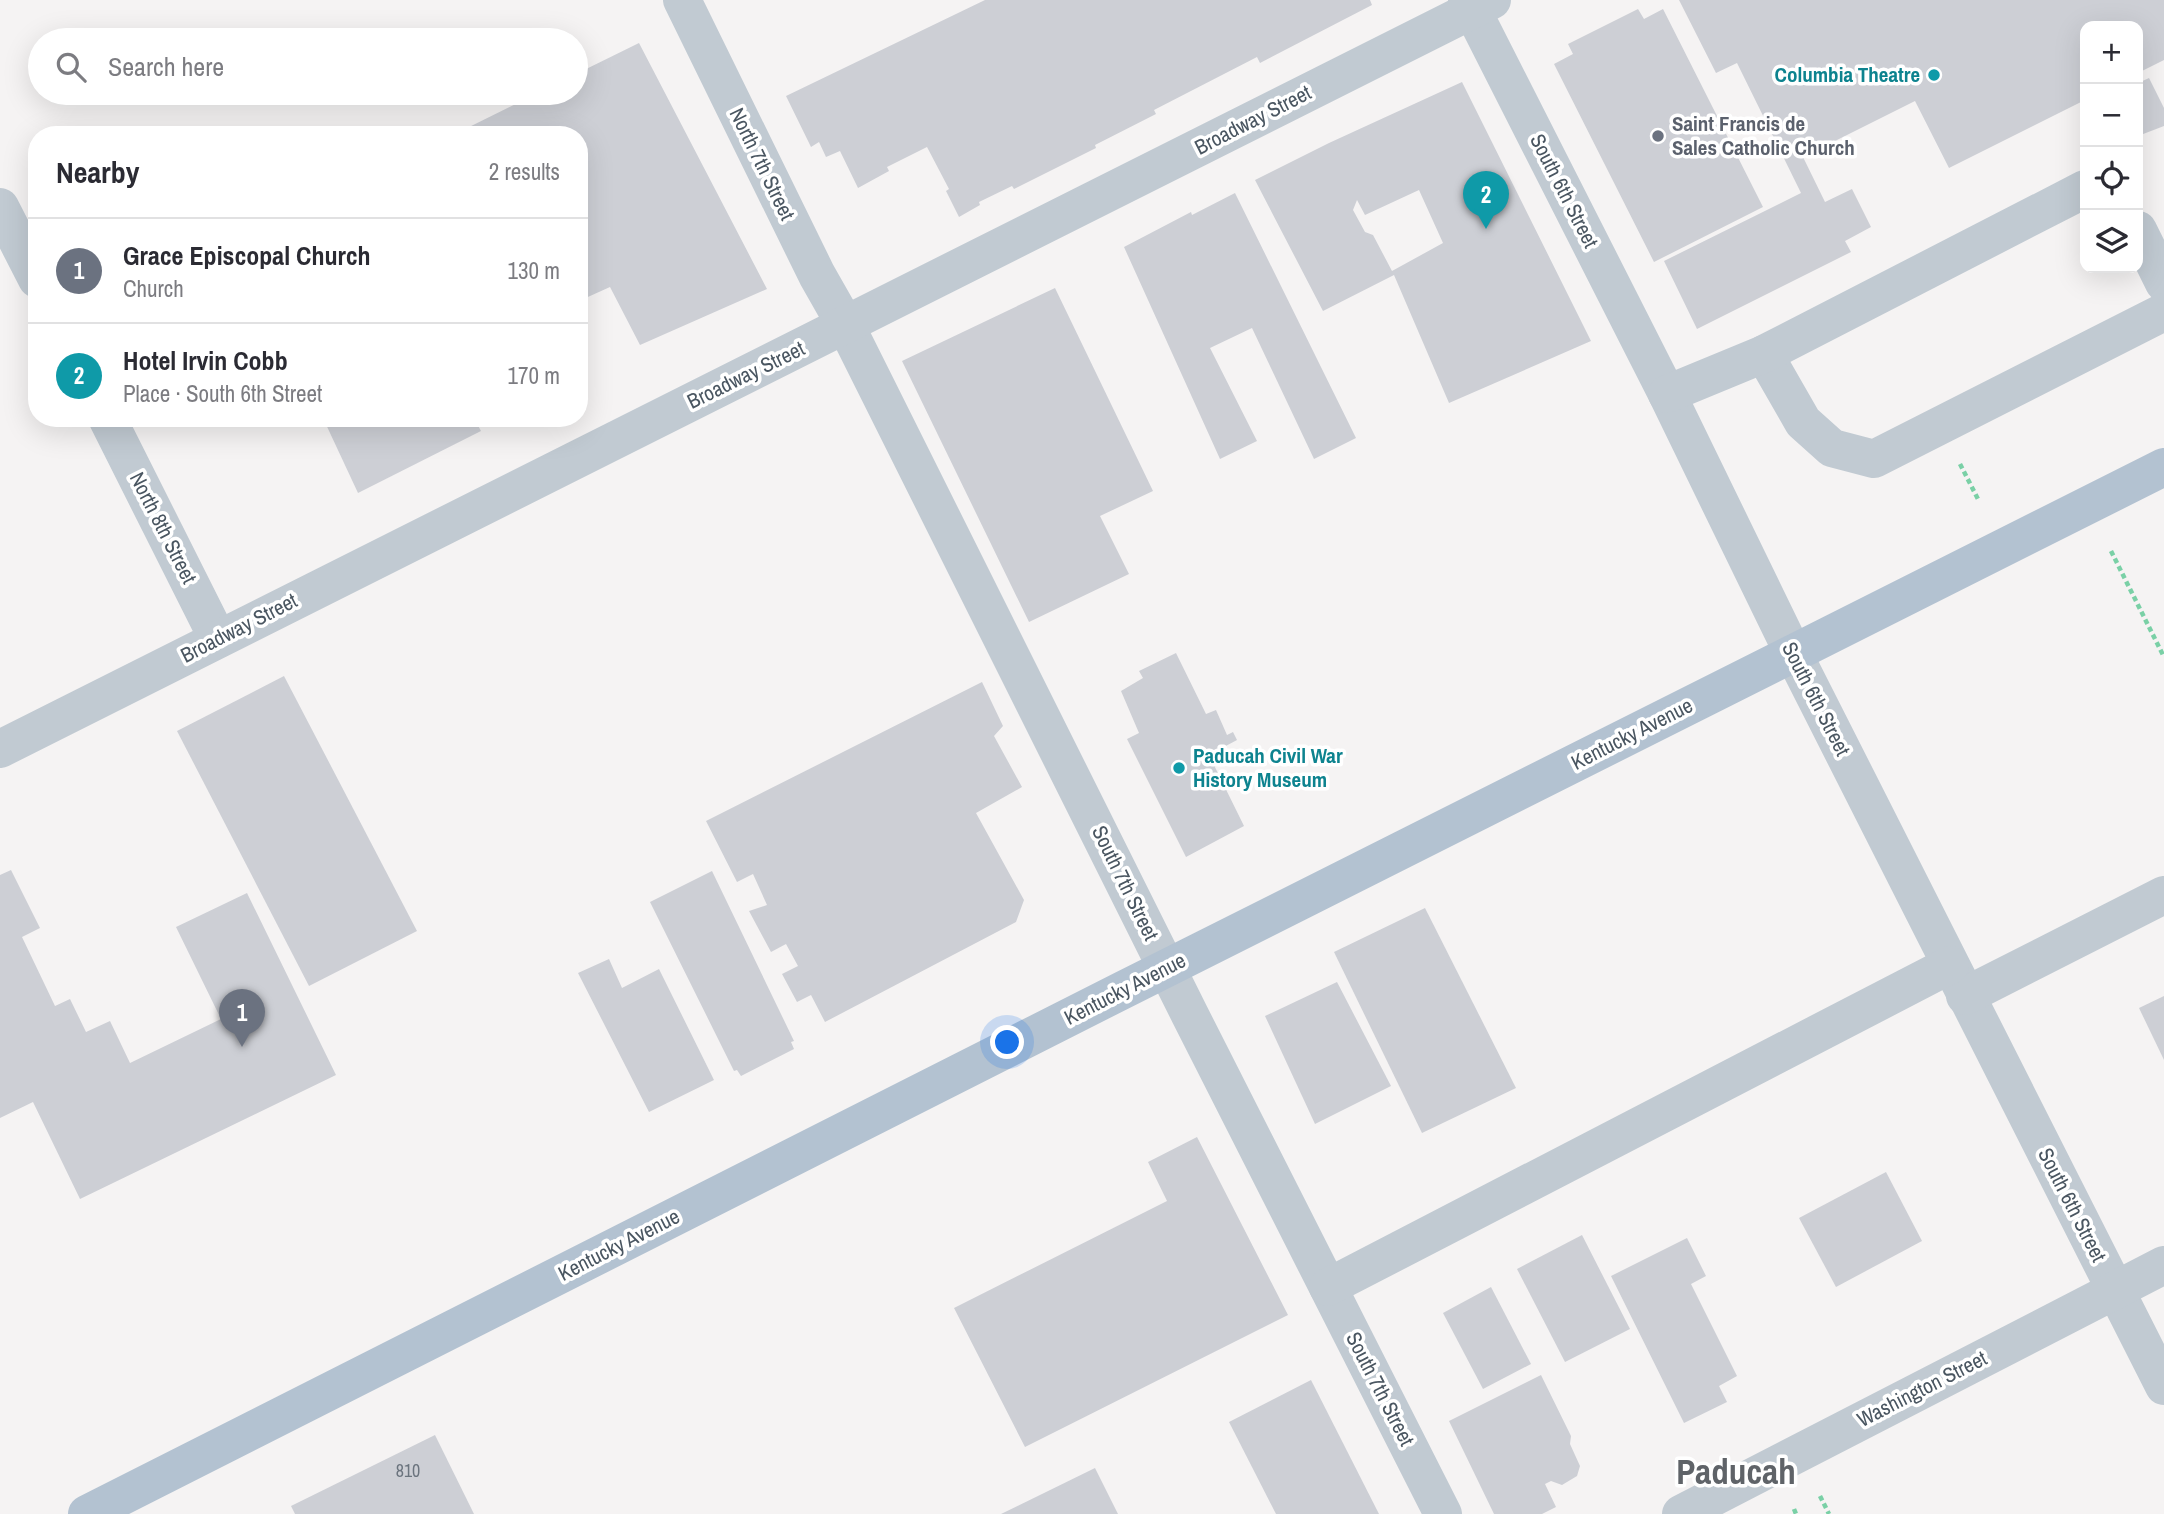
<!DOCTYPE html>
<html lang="en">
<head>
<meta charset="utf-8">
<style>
  :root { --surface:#fff; --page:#f2f2f3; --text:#2b2b33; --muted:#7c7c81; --line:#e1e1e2; --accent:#1a73e8 }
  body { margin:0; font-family:"Archivo Narrow",sans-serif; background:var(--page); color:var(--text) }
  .controls { position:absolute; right:21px; top:21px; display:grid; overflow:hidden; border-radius:14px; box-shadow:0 7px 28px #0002 }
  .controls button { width:63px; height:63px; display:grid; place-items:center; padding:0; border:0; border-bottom:2px solid var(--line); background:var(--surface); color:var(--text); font:35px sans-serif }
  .you { position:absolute; left:1008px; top:1043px; width:24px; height:24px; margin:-18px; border:5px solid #fff; border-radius:50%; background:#1a73e8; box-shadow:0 0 0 10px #1a73e833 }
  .badge { display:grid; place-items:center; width:46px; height:46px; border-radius:50%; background:var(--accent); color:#fff; font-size:23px; font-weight:700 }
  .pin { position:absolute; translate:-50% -58px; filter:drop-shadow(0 2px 4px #0008) }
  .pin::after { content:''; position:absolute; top:37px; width:24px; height:21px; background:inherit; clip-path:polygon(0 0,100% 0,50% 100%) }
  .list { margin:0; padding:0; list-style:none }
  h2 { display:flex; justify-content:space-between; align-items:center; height:91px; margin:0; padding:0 28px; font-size:30px }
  h2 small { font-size:23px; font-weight:400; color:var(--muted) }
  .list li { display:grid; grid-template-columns:46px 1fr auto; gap:21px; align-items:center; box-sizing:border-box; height:105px; padding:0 28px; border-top:2px solid var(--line) }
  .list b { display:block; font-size:26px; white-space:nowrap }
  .list p { margin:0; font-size:23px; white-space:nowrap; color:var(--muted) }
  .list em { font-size:23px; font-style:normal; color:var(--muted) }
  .icon { flex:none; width:38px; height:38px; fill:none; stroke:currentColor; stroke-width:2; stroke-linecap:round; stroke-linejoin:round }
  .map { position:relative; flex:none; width:2164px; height:1514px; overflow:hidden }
  .search { position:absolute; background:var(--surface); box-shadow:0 7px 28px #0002; left:28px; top:28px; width:560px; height:77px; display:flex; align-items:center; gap:18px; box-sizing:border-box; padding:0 24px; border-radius:38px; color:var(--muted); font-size:26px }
  .panel { position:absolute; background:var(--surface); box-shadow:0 7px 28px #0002; left:28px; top:126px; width:560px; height:301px; border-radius:28px }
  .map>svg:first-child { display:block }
  .building { fill:#cdcfd5; fill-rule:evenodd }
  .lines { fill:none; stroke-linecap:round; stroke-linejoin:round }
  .path { stroke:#7ad0a6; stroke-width:4.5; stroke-dasharray:5 3.5; stroke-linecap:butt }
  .minor { stroke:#c1cad2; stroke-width:38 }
  .major { stroke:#b3c2d1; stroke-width:38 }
  .culture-dot { fill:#0f9aa8; stroke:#fff; stroke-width:2.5 }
  .worship-dot { fill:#6b7280; stroke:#fff; stroke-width:2.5 }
  .labels { text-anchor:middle; stroke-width:7; stroke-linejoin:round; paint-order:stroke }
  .number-label { font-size:18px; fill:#6b747e }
  .culture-label { font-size:21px; font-weight:bold; fill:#0d838f; stroke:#fff; text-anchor:end }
  .street-label { font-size:21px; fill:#4a5661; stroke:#fff }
  .worship-label { font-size:21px; font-weight:bold; fill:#5b616d; stroke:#fff; text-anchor:start }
  .town-label { font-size:35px; font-weight:bold; fill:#5f6368; stroke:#fff }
</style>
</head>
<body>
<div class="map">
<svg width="2164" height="1514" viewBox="0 0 2164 1514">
  <rect width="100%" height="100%" fill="#f5f3f3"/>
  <g class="building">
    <path d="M 985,0 L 1370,0 L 1372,5 L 1260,63 L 1257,57 L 1154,110 L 1156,114 L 1095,145 L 1096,148 L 1014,189 L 1012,186 L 979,202 L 980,205 L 959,217 L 946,191 L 949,189 L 927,147 L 887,167 L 889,171 L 858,188 L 840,151 L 826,157 L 819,142 L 811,147 L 786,96 Z"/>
    <path d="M 1679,0 L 2164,0 L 2164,60 L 2138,73 L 2138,26 L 2085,26 L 2085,100 L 1949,168 L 1915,101 L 1803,157 L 1825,202 L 1852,189 L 1871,227 L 1845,241 L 1851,252 L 1697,329 L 1664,261 L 1801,193 L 1737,63 L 1716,73 Z"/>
    <path d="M 1638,9 L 1644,19 L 1663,9 L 1763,207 L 1654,262 L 1554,64 L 1573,54 L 1568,44 Z"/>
    <path d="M 639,43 L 767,289 L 640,345 L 610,287 L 579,301 L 579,135 L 453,135 L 538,93 L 576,93 L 576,74 Z"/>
    <path d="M 2149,78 L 2164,108 L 2164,126 L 2138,136 L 2138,83 Z"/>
    <path d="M 1462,82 L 1591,341 L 1449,403 L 1394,275 L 1323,311 L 1255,180 L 1329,143 ZM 1419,190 L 1443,243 L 1392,271 L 1373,235 L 1365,232 L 1353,210 L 1357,200 L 1365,215 Z"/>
    <path d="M 1235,193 L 1356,438 L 1314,459 L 1252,328 L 1210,348 L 1257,441 L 1220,459 L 1124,247 L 1191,212 L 1192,215 Z"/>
    <path d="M 1055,288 L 1153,491 L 1100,516 L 1129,574 L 1029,622 L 902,361 Z"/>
    <path d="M 323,418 L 474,418 L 481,431 L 358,493 Z"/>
    <path d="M 1176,653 L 1206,714 L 1216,710 L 1227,735 L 1233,732 L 1237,740 L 1209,755 L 1244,826 L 1186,857 L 1127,739 L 1139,733 L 1121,691 L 1143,678 L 1139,671 Z"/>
    <path d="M 284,676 L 417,931 L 309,986 L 177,731 Z"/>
    <path d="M 982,682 L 1003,726 L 994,736 L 1022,787 L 976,813 L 1024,900 L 1016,922 L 825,1022 L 811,995 L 797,1002 L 782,974 L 798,966 L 786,944 L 771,952 L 749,911 L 767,905 L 753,874 L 737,882 L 706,821 Z"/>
    <path d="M 11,870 L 40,928 L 22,937 L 55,1006 L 70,999 L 86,1032 L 110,1021 L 130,1063 L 221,1019 L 176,927 L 247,893 L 336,1075 L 80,1199 L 33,1102 L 0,1118 L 0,875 Z"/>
    <path d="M 712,871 L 794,1041 L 791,1042 L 794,1049 L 741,1076 L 737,1070 L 734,1071 L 650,902 Z"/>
    <path d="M 1425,908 L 1516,1088 L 1422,1133 L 1334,952 Z"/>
    <path d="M 609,959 L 622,988 L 659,969 L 714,1080 L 649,1112 L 578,973 Z"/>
    <path d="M 1337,982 L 1391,1086 L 1315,1124 L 1265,1016 Z"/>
    <path d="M 2164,996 L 2164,1060 L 2139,1008 Z"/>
    <path d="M 1197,1137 L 1288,1315 L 1025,1447 L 954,1308 L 1167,1201 L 1148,1162 Z"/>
    <path d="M 1886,1172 L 1922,1241 L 1836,1287 L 1799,1218 Z"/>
    <path d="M 1582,1235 L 1630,1329 L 1565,1362 L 1517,1269 Z"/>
    <path d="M 1687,1238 L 1706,1276 L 1691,1284 L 1737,1376 L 1719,1386 L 1727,1402 L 1684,1423 L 1611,1276 Z"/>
    <path d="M 1491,1287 L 1531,1364 L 1483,1389 L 1443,1313 Z"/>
    <path d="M 1541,1375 L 1571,1436 L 1570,1444 L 1580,1466 L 1577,1476 L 1562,1485 L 1551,1481 L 1545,1484 L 1556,1507 L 1542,1514 L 1494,1514 L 1449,1421 Z"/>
    <path d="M 1311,1380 L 1379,1514 L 1276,1514 L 1229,1422 Z"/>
    <path d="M 435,1435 L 474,1514 L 295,1514 L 291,1506 Z"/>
    <path d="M 1095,1468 L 1118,1514 L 1001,1514 Z"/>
  </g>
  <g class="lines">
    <g class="path">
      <path d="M 1960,464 L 1979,501"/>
      <path d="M 2111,551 L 2164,657"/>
      <path d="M 1820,1496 L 1829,1514"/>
      <path d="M 1794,1509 L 1796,1514"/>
    </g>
    <g class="minor">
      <path d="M 682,0 L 817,275 L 846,326 L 1190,1015 L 1443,1514"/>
      <path d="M 1467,0 L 1667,394 L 1793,653 L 2164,1386"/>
      <path d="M 0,207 L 37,279"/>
      <path d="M 2138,230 L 2164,283"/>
      <path d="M 1764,354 L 1803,422 L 1832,448 L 1874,459 L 2164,312"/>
      <path d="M 1667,394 L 1764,354 L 2085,189"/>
      <path d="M 107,418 L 218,639"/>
      <path d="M 0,749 L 1492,0"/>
      <path d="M 1965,996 L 2164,895"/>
      <path d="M 1328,1287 L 1950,965"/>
      <path d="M 1681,1514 L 2164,1265"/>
    </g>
    <path class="major" d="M 87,1514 L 1125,989 L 2164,467"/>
  </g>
  <g class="culture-dot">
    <circle cx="1934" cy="75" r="7"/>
    <circle cx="1179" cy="768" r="7"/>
  </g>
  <circle class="worship-dot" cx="1658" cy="136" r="7"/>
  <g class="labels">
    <g class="number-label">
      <text x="408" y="1477">810</text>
    </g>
    <g class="culture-label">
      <text x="1920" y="82">Columbia Theatre</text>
      <text x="1193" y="763" text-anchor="start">Paducah Civil War<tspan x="1193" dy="24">History Museum</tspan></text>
    </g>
    <g class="street-label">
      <text transform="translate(1253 120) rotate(-27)" y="7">Broadway Street</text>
      <text transform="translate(762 164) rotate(64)" y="7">North 7th Street</text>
      <text transform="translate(1564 191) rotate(63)" y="7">South 6th Street</text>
      <text transform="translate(746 375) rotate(-26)" y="7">Broadway Street</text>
      <text transform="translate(163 528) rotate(63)" y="7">North 8th Street</text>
      <text transform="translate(239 628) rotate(-27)" y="7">Broadway Street</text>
      <text transform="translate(1816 699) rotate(63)" y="7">South 6th Street</text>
      <text transform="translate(1632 734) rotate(-27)" y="7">Kentucky Avenue</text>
      <text transform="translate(1125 883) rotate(64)" y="7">South 7th Street</text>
      <text transform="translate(1125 989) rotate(-27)" y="7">Kentucky Avenue</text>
      <text transform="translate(2072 1205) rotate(63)" y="7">South 6th Street</text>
      <text transform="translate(619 1245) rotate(-27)" y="7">Kentucky Avenue</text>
      <text transform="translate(1380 1389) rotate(63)" y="7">South 7th Street</text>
      <text transform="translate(1922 1389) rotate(-27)" y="7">Washington Street</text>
    </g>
    <g class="worship-label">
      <text x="1672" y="131">Saint Francis de<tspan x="1672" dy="24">Sales Catholic Church</tspan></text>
    </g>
    <g class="town-label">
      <text x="1736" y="1484">Paducah</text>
    </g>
  </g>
</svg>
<div class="controls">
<button>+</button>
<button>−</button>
<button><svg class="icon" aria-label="locate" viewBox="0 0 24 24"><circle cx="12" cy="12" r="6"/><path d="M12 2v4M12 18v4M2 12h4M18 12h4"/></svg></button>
<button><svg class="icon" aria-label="layers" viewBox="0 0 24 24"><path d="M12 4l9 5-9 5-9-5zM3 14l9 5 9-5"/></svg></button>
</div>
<div class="you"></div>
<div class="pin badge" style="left:242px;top:1047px;background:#6b7280">1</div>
<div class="pin badge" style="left:1486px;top:229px;background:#0f9aa8">2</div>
<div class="search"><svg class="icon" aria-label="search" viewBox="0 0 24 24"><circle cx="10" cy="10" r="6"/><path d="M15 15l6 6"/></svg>Search here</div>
<section class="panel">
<h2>Nearby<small>2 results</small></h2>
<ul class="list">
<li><span class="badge" style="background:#6b7280">1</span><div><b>Grace Episcopal Church</b><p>Church</p></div><em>130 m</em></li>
<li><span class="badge" style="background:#0f9aa8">2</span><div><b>Hotel Irvin Cobb</b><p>Place · South 6th Street</p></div><em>170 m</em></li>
</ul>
</section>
</div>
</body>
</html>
